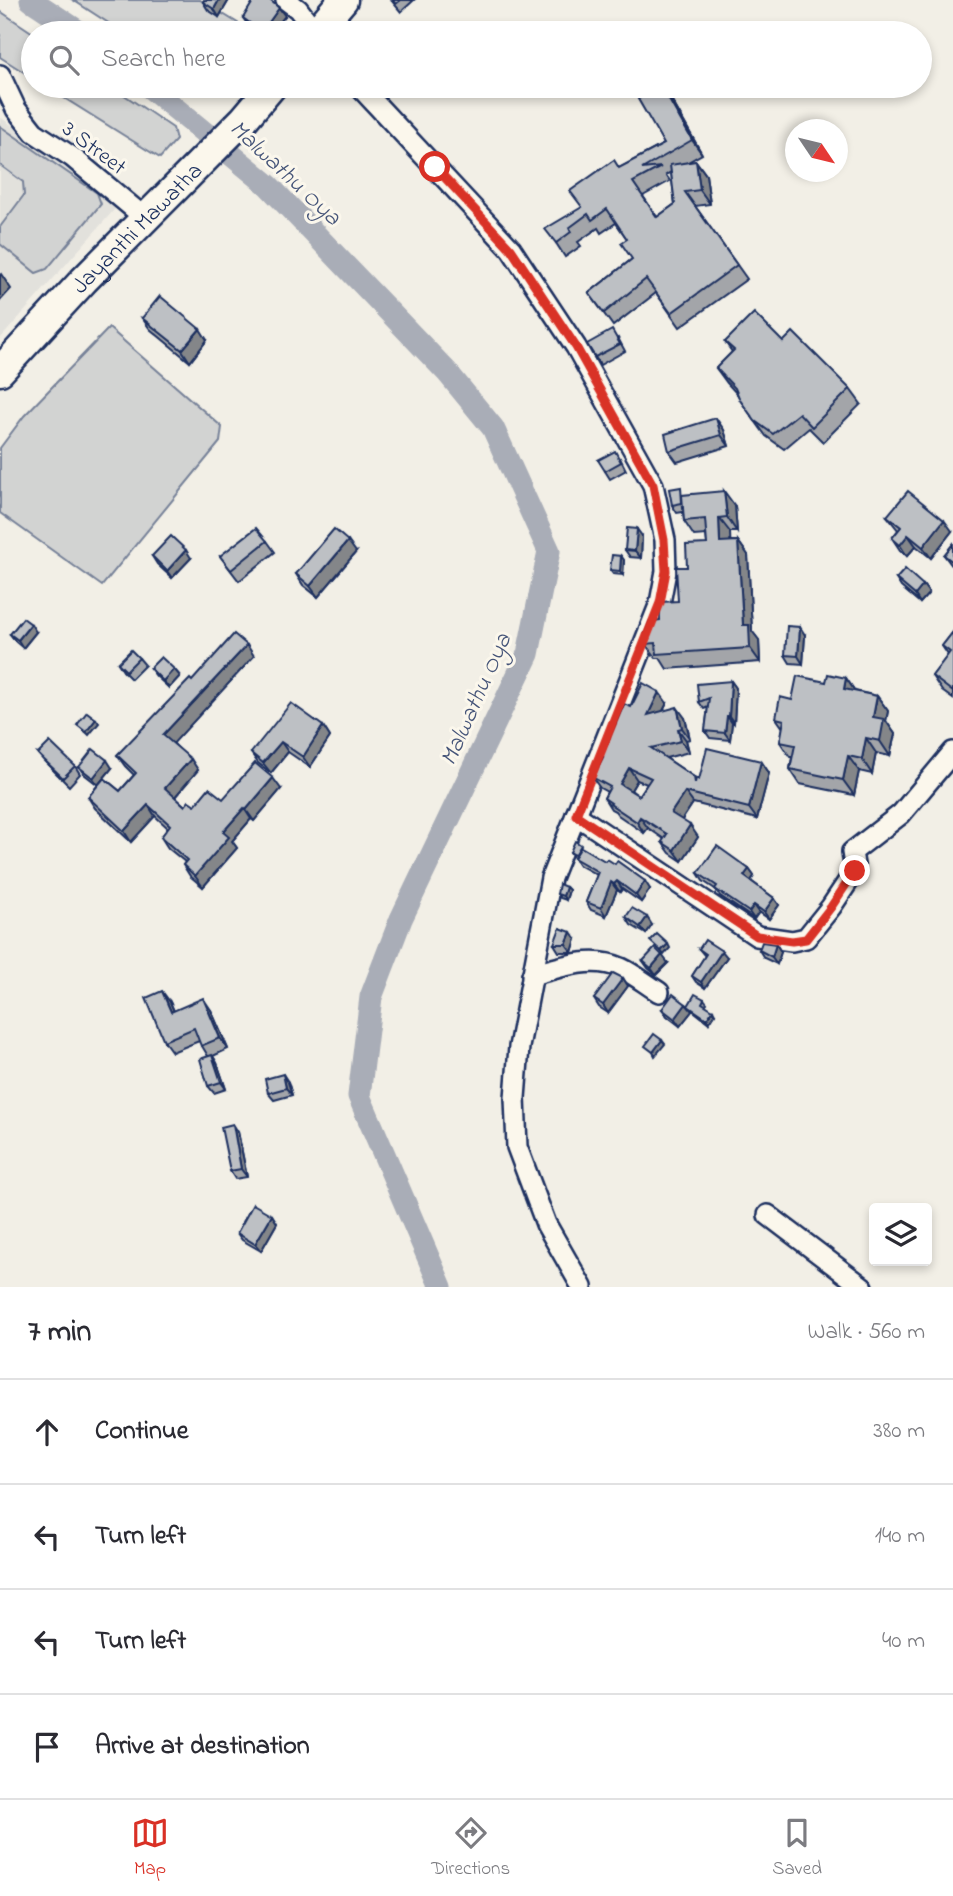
<!DOCTYPE html>
<html lang="en">
<head>
<meta charset="utf-8">
<style>
  :root { --surface:#fff; --page:#f2f2f3; --text:#2b2b33; --muted:#7c7c81; --line:#e1e1e2; --accent:#d93025 }
  body { margin:0; font-family:"Indie Flower",sans-serif; background:var(--page); color:var(--text) }
  .controls { position:absolute; right:21px; bottom:21px; display:grid; overflow:hidden; border-radius:7px; box-shadow:0 4px 10px #0003 }
  .controls button { width:63px; height:63px; display:grid; place-items:center; padding:0; border:0; border-bottom:2px solid var(--line); background:var(--surface); color:var(--text); font:35px sans-serif }
  .compass { position:absolute; left:785px; top:119px; width:63px; height:63px; border-radius:50%; background:var(--surface); box-shadow:0 4px 10px #0003; rotate:125deg }
  .stop { position:absolute; width:21px; height:21px; margin:-16px; border:5px solid #d93025; border-radius:50%; background:#fff }
  .stop.end { background:#d93025; border-color:#fff; box-shadow:0 2px 7px #0008 }
  .list { margin:0; padding:0; list-style:none }
  h2 { display:flex; justify-content:space-between; align-items:center; height:91px; margin:0; padding:0 28px; font-size:30px }
  h2 small { font-size:23px; font-weight:400; color:var(--muted) }
  .list li { display:grid; grid-template-columns:46px 1fr auto; gap:21px; align-items:center; box-sizing:border-box; height:105px; padding:0 28px; border-top:2px solid var(--line) }
  .list b { display:block; font-size:26px; white-space:nowrap }
  .list em { font-size:23px; font-style:normal; color:var(--muted) }
  .icon { flex:none; width:38px; height:38px; fill:none; stroke:currentColor; stroke-width:2; stroke-linecap:round; stroke-linejoin:round }
  .map { position:relative; flex:none; width:953px; height:1287px; overflow:hidden }
  .search { position:absolute; background:var(--surface); box-shadow:0 4px 10px #0003; left:21px; right:21px; top:21px; height:77px; display:flex; align-items:center; gap:18px; box-sizing:border-box; padding:0 24px; border-radius:38px; color:var(--muted); font-size:26px }
  .sheet { height:511px; background:var(--surface) }
  nav { display:flex; justify-content:space-around; align-items:center; box-sizing:border-box; height:98px; border-top:2px solid var(--line); background:var(--surface); font-size:19px; color:var(--muted) }
  nav a { display:grid; justify-items:center; gap:4px }
  nav .on { color:var(--accent) }
  .map>svg:first-child { display:block }
  .built { fill:#e2e1dc }
  .green { fill:#d2d3d2; stroke:#768198; stroke-width:2 }
  .lines { fill:none; stroke-linecap:round; stroke-linejoin:round }
  .river { stroke:#a9adb7; stroke-width:23 }
  .minor-casing { stroke:#1b2f5e; stroke-width:24 }
  .highway-casing { stroke:#1b2f5e; stroke-width:33 }
  .minor { stroke:#fbf7ec; stroke-width:19 }
  .highway { stroke:#fbf7ec; stroke-width:28 }
  .wall { fill:#a3a5a9; stroke:#1b2f5e; stroke-width:2; fill-rule:evenodd }
  .shaded-wall { fill:#848689; stroke:#1b2f5e; stroke-width:2 }
  .building { fill:#bdc0c4; stroke:#1b2f5e; stroke-width:2; fill-rule:evenodd }
  .route { stroke:#d93025; stroke-width:9 }
  .labels { text-anchor:middle; stroke-width:6; stroke-linejoin:round; paint-order:stroke }
  .street-label { font-size:23px; fill:#1b2f5e; stroke:#fbf7ec }
  .water-label { font-size:24px; font-style:italic; fill:#465579; stroke:#fbf7ec }
</style>
</head>
<body>
<div class="map">
<svg width="953" height="1287" viewBox="0 0 953 1287">
  <rect width="100%" height="100%" fill="#f2efe6"/>
  <filter id="ink" filterUnits="userSpaceOnUse"><feTurbulence type="fractalNoise" baseFrequency=".0143" numOctaves="2"/><feDisplacementMap in="SourceGraphic" scale="14" xChannelSelector="R" yChannelSelector="G"/><feConvolveMatrix kernelMatrix="1 2 1 2 8 2 1 2 1" color-interpolation-filters="sRGB"/></filter>
  <g filter="url(#ink)">
    <g class="built">
      <path d="M 0,117 L 121,202 L 0,339 L 0,244 L 36,273 L 96,193 L 0,126 Z"/>
      <path d="M 0,165 L 23,182 L 24,195 L 0,227 Z"/>
    </g>
    <g class="green">
      <path d="M 73,0 L 200,0 L 254,33 L 124,33 Z"/>
      <path d="M 0,11 L 33,33 L 33,78 L 0,57 Z"/>
      <path d="M 45,86 L 111,86 L 173,128 L 176,140 L 160,158 Z"/>
      <path d="M 0,126 L 97,193 L 101,204 L 47,269 L 36,273 L 0,244 L 0,227 L 24,195 L 23,182 L 0,165 Z"/>
      <path d="M 109,328 L 222,427 L 220,442 L 102,586 L 0,513 L 0,448 L 24,416 Z"/>
    </g>
    <g class="lines">
      <g class="river">
        <path d="M 31,0 L 81,33"/>
        <path d="M 148,86 L 268,185 L 447,372 L 493,428 L 549,551 L 528,654 L 401,919 L 371,997 L 359,1096 L 441,1287"/>
      </g>
      <g class="minor-casing">
        <g id="minor">
          <path d="M 286,0 L 298,9 L 311,26"/>
          <path d="M 0,75 L 16,109 L 34,132 L 72,157 L 145,218"/>
          <path d="M 359,86 L 511,249 L 576,347 L 653,485 L 665,540 L 666,571 L 660,603 L 551,878 L 519,1047 L 515,1098 L 517,1147 L 546,1224 L 582,1287"/>
          <path d="M 576,815 L 757,936 L 792,941 L 806,938 L 831,907 L 855,871 L 852,852 L 901,814 L 953,752"/>
          <path d="M 532,975 C 560,967 593,955 621,968 C 634,974 646,984 659,992"/>
          <path d="M 768,1215 L 863,1287"/>
        </g>
      </g>
      <g class="highway-casing">
        <g id="highway">
          <path d="M 315,33 L 343,0"/>
          <path id="s1" d="M 0,371 L 84,280 L 244,119 L 272,86"/>
        </g>
      </g>
      <use href="#minor" class="minor"/>
      <use href="#highway" class="highway"/>
    </g>
    <g class="wall">
      <path d="M 204,0 L 229,0 L 219,17 L 208,10 L 203,2 Z"/>
      <path d="M 391,0 L 414,0 L 401,12 Z"/>
      <path d="M 279,8 L 285,16 L 271,33 L 259,33 L 248,25 L 243,18 Z"/>
      <path d="M 671,99 L 702,154 L 686,163 L 696,161 L 706,175 L 710,204 L 695,206 L 747,279 L 680,327 L 656,293 L 613,326 L 589,293 L 632,259 L 627,239 L 616,223 L 601,233 L 598,228 L 578,242 L 581,246 L 565,257 L 556,243 L 582,207 L 619,168 L 664,144 ZM 671,172 L 675,204 L 657,217 L 643,196 L 670,181 L 666,175 Z"/>
      <path d="M 142,318 L 207,340 L 190,362 L 150,329 Z"/>
      <path d="M 618,338 L 625,351 L 600,365 L 595,357 Z"/>
      <path d="M 725,342 L 783,342 L 850,389 L 861,404 L 823,442 L 809,428 L 784,449 L 766,436 L 740,400 L 738,395 L 727,383 L 716,368 L 732,352 Z"/>
      <path d="M 724,430 L 729,446 L 677,462 L 669,451 Z"/>
      <path d="M 620,458 L 626,470 L 610,479 L 605,471 Z"/>
      <path d="M 686,495 L 735,506 L 737,532 L 730,532 L 730,541 L 738,541 L 748,555 L 752,631 L 759,640 L 760,662 L 667,669 L 660,658 L 656,658 L 645,644 L 660,620 L 678,601 L 687,567 L 707,544 L 706,535 L 694,536 L 684,521 L 683,512 L 677,513 L 672,505 Z"/>
      <path d="M 887,516 L 952,531 L 931,558 L 916,546 L 907,556 L 900,550 L 892,538 L 898,530 Z"/>
      <path d="M 642,536 L 641,558 L 630,557 L 625,550 Z"/>
      <path d="M 267,541 L 275,552 L 239,581 L 220,556 Z"/>
      <path d="M 953,544 L 953,567 L 944,555 Z"/>
      <path d="M 356,552 L 318,597 L 303,585 L 296,574 Z"/>
      <path d="M 152,556 L 191,558 L 172,578 L 157,564 Z"/>
      <path d="M 621,556 L 624,560 L 623,575 L 613,574 L 610,570 Z"/>
      <path d="M 896,579 L 923,585 L 929,593 L 920,603 L 901,587 Z"/>
      <path d="M 36,632 L 23,648 L 16,642 L 10,634 Z"/>
      <path d="M 953,632 L 953,699 L 942,691 L 932,676 L 948,655 L 942,646 Z"/>
      <path d="M 805,635 L 803,664 L 790,663 L 785,655 Z"/>
      <path d="M 254,656 L 173,743 L 198,770 L 175,797 L 185,806 L 195,805 L 281,789 L 254,821 L 251,819 L 232,841 L 237,848 L 203,887 L 190,876 L 183,865 L 185,862 L 168,848 L 161,837 L 168,828 L 155,816 L 131,842 L 95,808 L 88,797 L 98,785 L 84,774 L 79,767 L 112,768 L 104,778 L 120,791 L 134,775 L 125,766 L 117,755 L 192,681 Z"/>
      <path d="M 139,658 L 145,665 L 131,679 L 123,671 L 118,663 Z"/>
      <path d="M 150,668 L 174,669 L 180,676 L 169,688 L 156,676 Z"/>
      <path d="M 846,678 L 855,691 L 877,696 L 888,711 L 886,721 L 895,734 L 890,756 L 876,753 L 872,774 L 859,771 L 854,795 L 800,784 L 790,769 L 792,757 L 790,757 L 780,742 L 783,728 L 776,718 L 792,700 L 826,682 Z"/>
      <path d="M 731,681 L 736,688 L 734,723 L 732,723 L 730,740 L 710,738 L 705,731 L 708,707 L 704,709 L 699,702 Z"/>
      <path d="M 667,703 L 663,711 L 685,718 L 690,739 L 686,740 L 689,752 L 666,758 L 694,777 L 696,779 L 699,780 L 761,761 L 769,773 L 757,819 L 693,803 L 682,820 L 698,837 L 682,861 L 670,853 L 662,842 L 664,839 L 648,828 L 644,833 L 618,815 L 615,811 L 611,809 L 604,798 L 607,792 L 600,788 L 592,777 L 602,758 L 601,756 L 631,707 ZM 637,780 L 647,784 L 639,796 L 631,790 Z"/>
      <path d="M 323,726 L 330,737 L 310,767 L 288,752 L 271,773 L 258,763 L 251,753 Z"/>
      <path d="M 38,754 L 75,766 L 80,774 L 69,786 L 44,761 Z"/>
      <path d="M 582,848 L 650,889 L 641,902 L 622,889 L 620,892 L 617,890 L 606,916 L 591,910 L 586,902 L 597,875 L 579,865 L 570,852 Z"/>
      <path d="M 749,869 L 754,876 L 751,881 L 774,898 L 779,905 L 769,919 L 759,912 L 754,919 L 720,896 L 715,889 L 703,881 L 698,873 Z"/>
      <path d="M 566,887 L 569,890 L 566,900 L 560,898 L 557,894 Z"/>
      <path d="M 626,917 L 652,925 L 646,934 L 631,925 Z"/>
      <path d="M 576,939 L 572,952 L 559,952 L 554,944 Z"/>
      <path d="M 776,944 L 781,952 L 777,964 L 764,958 L 759,950 Z"/>
      <path d="M 699,949 L 727,957 L 705,988 L 696,982 L 692,976 L 705,956 Z"/>
      <path d="M 643,961 L 668,963 L 656,975 L 648,968 Z"/>
      <path d="M 623,978 L 628,986 L 608,1013 L 599,1007 L 594,999 Z"/>
      <path d="M 704,999 L 707,1003 L 705,1005 L 715,1014 L 709,1023 L 691,1009 L 688,1006 Z"/>
      <path d="M 170,1002 L 174,1011 L 211,1010 L 228,1049 L 213,1056 L 217,1063 L 226,1089 L 214,1093 L 208,1086 L 208,1056 L 199,1041 L 172,1052 L 164,1041 Z"/>
      <path d="M 686,1004 L 692,1011 L 680,1026 L 667,1016 L 662,1009 Z"/>
      <path d="M 288,1082 L 292,1095 L 274,1100 L 268,1093 Z"/>
      <path d="M 238,1132 L 247,1177 L 235,1179 L 230,1171 Z"/>
      <path d="M 272,1215 L 277,1223 L 261,1251 L 242,1240 L 237,1233 Z"/>
    </g>
    <g class="shaded-wall">
      <path d="M 219,0 L 229,0 L 219,17 L 214,9 Z"/>
      <path d="M 279,8 L 285,16 L 271,33 L 263,33 L 262,32 Z"/>
      <path d="M 661,86 L 671,99 L 702,154 L 692,140 Z"/>
      <path d="M 696,161 L 706,175 L 710,204 L 700,190 Z"/>
      <path d="M 1,274 L 11,289 L 0,301 L 0,275 Z"/>
      <path d="M 200,329 L 207,340 L 190,362 L 182,350 Z"/>
      <path d="M 716,418 L 724,430 L 729,446 L 721,435 Z"/>
      <path d="M 724,491 L 735,506 L 737,532 L 727,517 Z"/>
      <path d="M 719,518 L 730,532 L 731,556 L 720,542 Z"/>
      <path d="M 944,520 L 952,531 L 931,558 L 923,547 Z"/>
      <path d="M 637,529 L 642,536 L 641,558 L 635,551 Z"/>
      <path d="M 908,535 L 916,546 L 907,556 L 900,545 Z"/>
      <path d="M 348,541 L 356,552 L 318,597 L 310,586 Z"/>
      <path d="M 738,541 L 748,555 L 752,631 L 759,640 L 760,662 L 750,648 L 743,625 Z"/>
      <path d="M 186,550 L 191,558 L 172,578 L 167,571 Z"/>
      <path d="M 621,556 L 624,560 L 623,575 L 620,571 Z"/>
      <path d="M 923,585 L 929,593 L 920,603 L 915,595 Z"/>
      <path d="M 31,624 L 36,632 L 23,648 L 18,640 Z"/>
      <path d="M 800,627 L 805,635 L 803,664 L 798,656 Z"/>
      <path d="M 247,645 L 254,656 L 171,746 L 163,735 Z"/>
      <path d="M 174,669 L 180,676 L 169,688 L 163,681 Z"/>
      <path d="M 846,678 L 856,693 L 844,689 Z"/>
      <path d="M 731,681 L 736,688 L 734,723 L 729,716 Z"/>
      <path d="M 659,692 L 667,703 L 655,726 L 648,715 Z"/>
      <path d="M 877,696 L 888,711 L 886,721 L 895,734 L 890,756 L 880,741 L 873,717 Z"/>
      <path d="M 677,707 L 685,718 L 690,739 L 682,728 Z"/>
      <path d="M 727,716 L 732,723 L 730,740 L 725,733 Z"/>
      <path d="M 96,719 L 99,723 L 89,735 L 86,732 Z"/>
      <path d="M 323,726 L 330,737 L 310,767 L 303,757 Z"/>
      <path d="M 678,729 L 686,740 L 689,752 L 681,741 Z"/>
      <path d="M 866,738 L 876,753 L 872,774 L 862,759 Z"/>
      <path d="M 281,742 L 288,752 L 271,773 L 263,763 Z"/>
      <path d="M 848,756 L 859,771 L 854,795 L 843,780 Z"/>
      <path d="M 191,759 L 198,770 L 173,799 L 165,788 Z"/>
      <path d="M 107,760 L 112,768 L 98,785 L 93,778 Z"/>
      <path d="M 761,761 L 769,773 L 757,819 L 749,808 Z"/>
      <path d="M 629,768 L 637,780 L 628,795 L 620,784 Z"/>
      <path d="M 273,778 L 281,789 L 254,821 L 246,810 Z"/>
      <path d="M 685,792 L 693,803 L 679,824 L 671,813 Z"/>
      <path d="M 148,805 L 155,816 L 131,842 L 124,831 Z"/>
      <path d="M 244,808 L 251,819 L 232,841 L 237,848 L 203,887 L 195,876 L 223,832 Z"/>
      <path d="M 640,817 L 648,828 L 644,833 L 637,822 Z"/>
      <path d="M 690,825 L 698,837 L 682,861 L 674,850 Z"/>
      <path d="M 749,869 L 754,876 L 749,884 L 744,876 Z"/>
      <path d="M 617,881 L 622,889 L 620,892 L 614,884 Z"/>
      <path d="M 645,881 L 650,889 L 641,902 L 636,895 Z"/>
      <path d="M 611,882 L 617,890 L 606,916 L 601,908 Z"/>
      <path d="M 566,887 L 569,890 L 566,900 L 563,896 Z"/>
      <path d="M 774,898 L 779,905 L 769,919 L 764,912 Z"/>
      <path d="M 754,905 L 759,912 L 754,919 L 749,912 Z"/>
      <path d="M 647,917 L 652,925 L 646,934 L 640,927 Z"/>
      <path d="M 571,932 L 576,939 L 572,952 L 566,944 Z"/>
      <path d="M 668,944 L 670,948 L 664,955 L 661,951 Z"/>
      <path d="M 776,944 L 781,952 L 777,964 L 772,957 Z"/>
      <path d="M 722,951 L 727,957 L 705,988 L 701,982 Z"/>
      <path d="M 662,955 L 668,963 L 656,975 L 651,968 Z"/>
      <path d="M 623,978 L 628,986 L 608,1013 L 603,1005 Z"/>
      <path d="M 162,991 L 170,1002 L 179,1023 L 171,1012 Z"/>
      <path d="M 203,998 L 211,1010 L 228,1049 L 220,1038 Z"/>
      <path d="M 686,1004 L 692,1011 L 680,1026 L 675,1019 Z"/>
      <path d="M 713,1010 L 715,1014 L 709,1023 L 707,1019 Z"/>
      <path d="M 662,1040 L 665,1044 L 655,1056 L 653,1052 Z"/>
      <path d="M 212,1055 L 217,1063 L 226,1089 L 221,1082 Z"/>
      <path d="M 283,1074 L 288,1082 L 292,1095 L 286,1088 Z"/>
      <path d="M 233,1124 L 238,1132 L 247,1177 L 241,1169 Z"/>
      <path d="M 272,1215 L 277,1223 L 261,1251 L 255,1244 Z"/>
    </g>
    <g class="building">
      <path d="M 204,0 L 219,0 L 214,9 L 203,2 Z"/>
      <path d="M 254,0 L 270,0 L 279,8 L 262,32 L 243,18 Z"/>
      <path d="M 392,0 L 401,0 L 396,4 Z"/>
      <path d="M 661,86 L 692,140 L 642,169 L 661,167 L 633,182 L 657,217 L 675,204 L 670,165 L 696,161 L 700,190 L 685,192 L 737,265 L 671,313 L 646,279 L 604,313 L 589,293 L 632,259 L 621,243 L 627,239 L 607,209 L 592,220 L 588,214 L 569,228 L 571,232 L 556,243 L 545,229 L 582,207 L 570,191 L 614,160 L 619,168 L 664,144 L 638,99 Z"/>
      <path d="M 160,296 L 200,329 L 182,350 L 142,318 Z"/>
      <path d="M 754,313 L 783,342 L 793,332 L 850,389 L 812,427 L 799,413 L 773,434 L 755,421 L 740,400 L 735,388 L 716,368 L 734,350 L 725,342 Z"/>
      <path d="M 612,330 L 620,344 L 595,357 L 587,344 Z"/>
      <path d="M 716,418 L 721,435 L 669,451 L 665,434 Z"/>
      <path d="M 615,451 L 621,462 L 605,471 L 598,460 Z"/>
      <path d="M 681,487 L 682,503 L 672,505 L 669,489 Z"/>
      <path d="M 724,491 L 727,517 L 719,518 L 720,542 L 738,541 L 743,625 L 749,625 L 750,648 L 657,654 L 656,643 L 645,644 L 645,634 L 650,621 L 660,620 L 659,602 L 678,601 L 676,567 L 687,567 L 686,545 L 707,544 L 705,519 L 684,521 L 682,495 Z"/>
      <path d="M 908,491 L 944,520 L 923,547 L 908,535 L 900,545 L 892,538 L 901,527 L 887,516 Z"/>
      <path d="M 256,528 L 267,541 L 231,570 L 220,556 Z"/>
      <path d="M 627,528 L 637,529 L 635,551 L 625,550 Z"/>
      <path d="M 334,529 L 348,541 L 310,586 L 296,574 Z"/>
      <path d="M 171,536 L 186,550 L 167,571 L 152,556 Z"/>
      <path d="M 953,544 L 953,562 L 944,555 Z"/>
      <path d="M 612,555 L 621,556 L 620,571 L 610,570 Z"/>
      <path d="M 905,569 L 923,585 L 915,595 L 896,579 Z"/>
      <path d="M 23,618 L 31,624 L 18,640 L 10,634 Z"/>
      <path d="M 787,626 L 800,627 L 798,656 L 785,655 Z"/>
      <path d="M 953,632 L 953,692 L 932,676 L 950,652 L 942,646 Z"/>
      <path d="M 234,634 L 247,645 L 163,735 L 191,759 L 165,788 L 185,806 L 189,801 L 195,805 L 209,788 L 223,799 L 255,763 L 273,778 L 246,810 L 244,808 L 223,832 L 229,837 L 195,876 L 183,865 L 187,860 L 161,837 L 170,825 L 148,805 L 124,831 L 88,797 L 104,778 L 120,791 L 136,773 L 117,755 L 190,679 L 192,681 Z"/>
      <path d="M 131,650 L 139,658 L 126,671 L 118,663 Z"/>
      <path d="M 161,657 L 174,669 L 163,681 L 150,668 Z"/>
      <path d="M 828,674 L 846,678 L 844,689 L 877,696 L 873,717 L 884,719 L 880,741 L 866,738 L 862,759 L 848,756 L 843,780 L 790,769 L 795,745 L 780,742 L 784,720 L 776,718 L 780,697 L 792,700 L 797,676 L 826,682 Z"/>
      <path d="M 731,681 L 729,716 L 727,716 L 725,733 L 705,731 L 709,698 L 699,702 L 697,684 Z"/>
      <path d="M 643,683 L 659,692 L 648,715 L 677,707 L 682,728 L 678,729 L 681,741 L 651,748 L 694,777 L 695,783 L 696,778 L 699,780 L 707,748 L 761,761 L 749,808 L 685,792 L 671,813 L 690,825 L 674,850 L 662,842 L 667,834 L 640,817 L 637,822 L 610,804 L 611,803 L 604,798 L 610,787 L 592,777 L 603,757 L 601,756 L 624,704 L 631,707 ZM 629,768 L 651,778 L 639,796 L 620,784 Z"/>
      <path d="M 291,703 L 323,726 L 303,757 L 281,742 L 263,763 L 251,753 Z"/>
      <path d="M 87,712 L 96,719 L 86,732 L 77,725 Z"/>
      <path d="M 50,742 L 75,766 L 63,778 L 38,754 Z"/>
      <path d="M 93,749 L 107,760 L 93,778 L 79,767 Z"/>
      <path d="M 575,841 L 581,845 L 575,855 L 570,852 Z"/>
      <path d="M 717,846 L 749,869 L 744,876 L 774,898 L 764,912 L 754,905 L 749,912 L 715,889 L 717,886 L 698,873 Z"/>
      <path d="M 581,847 L 605,861 L 607,859 L 615,864 L 617,861 L 645,881 L 636,895 L 617,881 L 614,884 L 611,882 L 601,908 L 586,902 L 598,872 L 574,858 Z"/>
      <path d="M 559,884 L 566,887 L 563,896 L 557,894 Z"/>
      <path d="M 632,908 L 647,917 L 640,927 L 626,917 Z"/>
      <path d="M 560,928 L 571,932 L 566,944 L 554,944 Z"/>
      <path d="M 657,934 L 668,944 L 661,951 L 650,941 Z"/>
      <path d="M 705,940 L 722,951 L 701,982 L 692,976 L 706,954 L 699,949 Z"/>
      <path d="M 762,942 L 776,944 L 772,957 L 759,950 Z"/>
      <path d="M 655,948 L 662,955 L 651,968 L 643,961 Z"/>
      <path d="M 613,973 L 623,978 L 603,1005 L 594,999 Z"/>
      <path d="M 162,991 L 171,1012 L 203,998 L 220,1038 L 201,1046 L 194,1028 L 164,1041 L 146,998 Z"/>
      <path d="M 673,994 L 686,1004 L 675,1019 L 662,1009 Z"/>
      <path d="M 695,994 L 704,999 L 702,1003 L 713,1010 L 707,1019 L 688,1006 Z"/>
      <path d="M 654,1034 L 662,1040 L 653,1052 L 645,1046 Z"/>
      <path d="M 212,1055 L 221,1082 L 208,1086 L 200,1059 Z"/>
      <path d="M 283,1074 L 286,1088 L 268,1093 L 265,1079 Z"/>
      <path d="M 233,1124 L 241,1169 L 230,1171 L 221,1127 Z"/>
      <path d="M 253,1204 L 272,1215 L 255,1244 L 237,1233 Z"/>
    </g>
  </g>
  <g class="lines" filter="url(#ink)">
    <path class="route" d="M 435,167 L 511,249 L 576,347 L 653,485 L 664,540 L 666,571 L 660,603 L 576,815 L 757,936 L 792,941 L 806,939 L 831,907 L 855,871"/>
  </g>
  <g class="labels">
    <g class="street-label">
      <text transform="translate(95 147) rotate(37)" y="8">3 Street</text>
      <text dy="8" stroke="none"><textPath href="#s1" startOffset="198">Jayanthi Mawatha</textPath></text>
    </g>
    <g class="water-label">
      <text transform="translate(286 172) rotate(43)" y="8">Malwathu Oya</text>
      <text transform="translate(475 699) rotate(-66)" y="8">Malwathu Oya</text>
    </g>
  </g>
</svg>
<div class="controls">
<button><svg class="icon" aria-label="layers" viewBox="0 0 24 24"><path d="M12 4l9 5-9 5-9-5zM3 14l9 5 9-5"/></svg></button>
</div>
<svg class="compass" viewBox="-18 -18 36 36"><path d="M0-13l5 13h-10z" fill="#e53935"/><path d="M0 13l5-13h-10z" fill="#7c7c81"/></svg>
<div class="stop" style="left:435px;top:167px"></div>
<div class="stop end" style="left:855px;top:871px"></div>
<div class="search"><svg class="icon" aria-label="search" viewBox="0 0 24 24"><circle cx="10" cy="10" r="6"/><path d="M15 15l6 6"/></svg>Search here</div>
</div>
<section class="sheet">
<h2>7 min<small>Walk · 560 m</small></h2>
<ul class="list">
<li><svg class="icon" aria-label="ahead" viewBox="0 0 24 24"><path d="M12 20V5M6 11l6-6 6 6"/></svg><div><b>Continue</b></div><em>380 m</em></li>
<li><svg class="icon" aria-label="left" viewBox="0 0 24 24"><path d="M17 20v-9H6M10 6l-5 5 5 5"/></svg><div><b>Turn left</b></div><em>140 m</em></li>
<li><svg class="icon" aria-label="left" viewBox="0 0 24 24"><path d="M17 20v-9H6M10 6l-5 5 5 5"/></svg><div><b>Turn left</b></div><em>40 m</em></li>
<li><svg class="icon" aria-label="arrive" viewBox="0 0 24 24"><path d="M6 21V4h12l-3 4 3 4H6"/></svg><div><b>Arrive at destination</b></div></li>
</ul>
</section>
<nav>
<a class="on"><svg class="icon" aria-label="map" viewBox="0 0 24 24"><path d="M3 6l6-2 6 2 6-2v14l-6 2-6-2-6 2zM9 4v14M15 6v14"/></svg>Map</a>
<a><svg class="icon" aria-label="directions" viewBox="0 0 24 24"><path d="M12 3l9 9-9 9-9-9zM9 14v-3h6M13 9l2 2-2 2"/></svg>Directions</a>
<a><svg class="icon" aria-label="saved" viewBox="0 0 24 24"><path d="M7 4h10v16l-5-4-5 4z"/></svg>Saved</a>
</nav>
</body>
</html>
